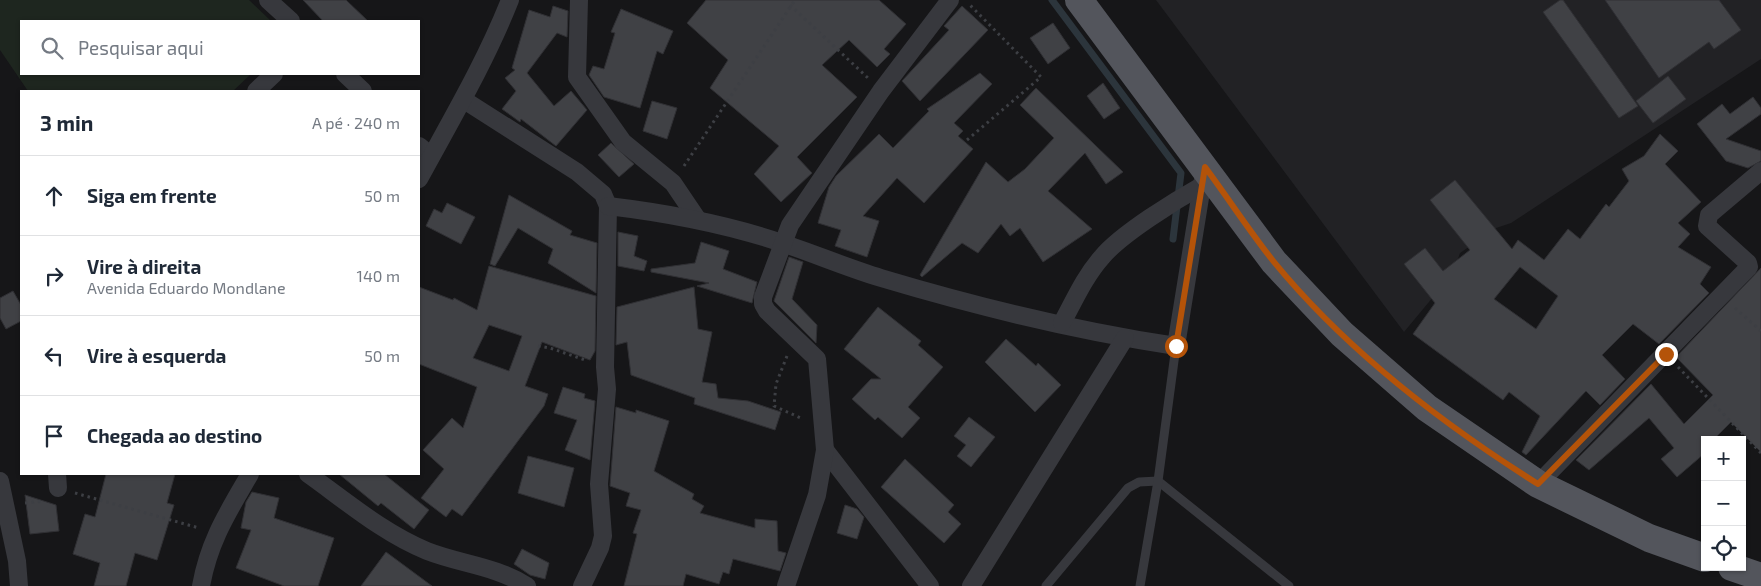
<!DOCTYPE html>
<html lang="pt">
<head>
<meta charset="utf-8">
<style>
  :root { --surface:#fff; --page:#f6f6f7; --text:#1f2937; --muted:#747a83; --line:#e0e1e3 }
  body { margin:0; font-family:"Exo 2",sans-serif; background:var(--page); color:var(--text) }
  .controls { position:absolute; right:15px; bottom:15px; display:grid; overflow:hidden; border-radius:0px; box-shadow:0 1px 4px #0004 }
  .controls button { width:45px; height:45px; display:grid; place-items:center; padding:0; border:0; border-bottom:1px solid var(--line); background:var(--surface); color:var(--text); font:25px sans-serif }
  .stop { position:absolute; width:15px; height:15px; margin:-11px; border:4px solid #b45309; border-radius:50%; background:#fff }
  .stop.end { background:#b45309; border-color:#fff; box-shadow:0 1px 5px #0008 }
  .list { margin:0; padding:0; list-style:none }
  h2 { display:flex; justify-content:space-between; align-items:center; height:65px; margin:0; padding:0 20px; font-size:21px }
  h2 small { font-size:16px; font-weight:400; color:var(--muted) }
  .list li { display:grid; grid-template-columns:32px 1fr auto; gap:15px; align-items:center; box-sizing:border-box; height:80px; padding:0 20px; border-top:1px solid var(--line) }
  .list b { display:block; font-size:19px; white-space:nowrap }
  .list p { margin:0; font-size:16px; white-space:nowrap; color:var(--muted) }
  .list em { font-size:16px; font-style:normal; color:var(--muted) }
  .icon { flex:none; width:28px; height:28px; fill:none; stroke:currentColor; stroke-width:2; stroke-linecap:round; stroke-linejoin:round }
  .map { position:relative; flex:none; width:1761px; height:586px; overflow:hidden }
  .search { position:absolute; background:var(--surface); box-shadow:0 1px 4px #0004; left:20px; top:20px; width:400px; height:55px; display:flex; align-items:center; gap:12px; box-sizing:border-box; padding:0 18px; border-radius:0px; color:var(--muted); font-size:19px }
  .panel { position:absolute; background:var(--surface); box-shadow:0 1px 4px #0004; left:20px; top:90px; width:400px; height:385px; border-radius:0px }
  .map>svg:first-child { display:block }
  .built { fill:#222225 }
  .green { fill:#1e261f }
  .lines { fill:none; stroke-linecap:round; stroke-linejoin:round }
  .stream { stroke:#2c353c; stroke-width:7 }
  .building { fill:#404145; stroke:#303034; fill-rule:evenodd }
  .path { stroke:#3d3f44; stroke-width:3; stroke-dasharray:2.5 4; stroke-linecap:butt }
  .service { stroke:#37383d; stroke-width:9 }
  .minor { stroke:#37383d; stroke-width:18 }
  .primary { stroke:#53555c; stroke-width:28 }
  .route { stroke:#b45309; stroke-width:6 }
</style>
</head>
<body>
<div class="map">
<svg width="1761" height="586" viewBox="0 0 1761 586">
  <rect width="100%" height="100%" fill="#161618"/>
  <path class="built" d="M 1156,0 L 1761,0 L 1761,59 L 1511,223 L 1496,228 L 1460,253 L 1453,273 L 1404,332 Z"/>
  <path class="green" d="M 0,0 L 249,0 L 271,21 L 21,21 L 21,74 L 251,74 L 233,91 L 28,91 L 0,50 Z"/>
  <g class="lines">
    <path class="stream" d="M 1052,0 L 1181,173 L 1173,239"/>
  </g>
  <g class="building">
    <path d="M 303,0 L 346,0 L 368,21 L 323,21 Z"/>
    <path d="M 706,0 L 879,0 L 906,24 L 884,49 L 890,54 L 877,67 L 849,40 L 822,65 L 857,97 L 797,157 L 812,173 L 781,202 L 754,174 L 779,146 L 710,88 L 728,60 L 687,23 Z"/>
    <path d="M 1560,0 L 1563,0 L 1638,106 L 1619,118 L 1543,12 Z"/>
    <path d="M 1605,0 L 1719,0 L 1741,30 L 1714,49 L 1709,42 L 1659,78 Z"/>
    <path d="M 553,6 L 568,11 L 567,37 L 557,33 L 527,73 L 554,106 L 571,91 L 587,110 L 556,146 L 521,119 L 520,122 L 502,109 L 516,91 L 505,78 L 515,70 L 512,68 L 529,10 L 550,17 Z"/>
    <path d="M 962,6 L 988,30 L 920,101 L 902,81 L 949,30 L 944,26 Z"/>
    <path d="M 621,9 L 673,31 L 663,54 L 657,51 L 640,108 L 604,97 L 589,75 L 593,66 L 604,69 L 615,33 L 611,32 Z"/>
    <path d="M 1053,23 L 1070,48 L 1048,64 L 1030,38 Z"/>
    <path d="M 980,73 L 992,84 L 954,123 L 963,131 L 958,136 L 973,149 L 924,203 L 897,178 L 863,216 L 879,221 L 867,257 L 835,246 L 841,230 L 818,223 L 829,187 L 836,176 L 879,134 L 893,148 L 929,111 L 927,109 Z"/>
    <path d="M 1668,76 L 1686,99 L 1653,123 L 1636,101 Z"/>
    <path d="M 1103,83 L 1120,108 L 1104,119 L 1087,96 Z"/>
    <path d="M 1036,88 L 1123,172 L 1106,184 L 1085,153 L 1048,191 L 1092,229 L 1043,262 L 1020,228 L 1010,236 L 1001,224 L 978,253 L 962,243 L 922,277 L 920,275 L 986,162 L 1008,182 L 1025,169 L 1054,138 L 1020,105 Z"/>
    <path d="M 1753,97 L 1761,108 L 1761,114 L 1726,139 L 1761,151 L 1761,161 L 1748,168 L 1726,161 L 1697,124 L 1722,104 L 1730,114 Z"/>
    <path d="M 652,101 L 677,108 L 667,139 L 643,131 Z"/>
    <path d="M 1660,134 L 1678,151 L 1665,164 L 1701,202 L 1678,223 L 1690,234 L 1678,247 L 1711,267 L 1700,284 L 1709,293 L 1659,344 L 1633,324 L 1602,355 L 1625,379 L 1600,405 L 1586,391 L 1526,455 L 1522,452 L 1540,416 L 1509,392 L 1503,400 L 1413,334 L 1435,303 L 1404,264 L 1425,248 L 1443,271 L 1470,250 L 1430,200 L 1455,180 L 1512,249 L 1518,240 L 1544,260 L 1568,229 L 1580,239 L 1606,204 L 1609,207 L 1629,181 L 1622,169 L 1644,156 ZM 1520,267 L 1558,296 L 1536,329 L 1494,299 Z"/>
    <path d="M 611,143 L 634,164 L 619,177 L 598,155 Z"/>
    <path d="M 509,195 L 572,231 L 570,235 L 597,243 L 596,293 L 548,263 L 553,249 L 518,228 L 495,266 L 490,264 Z"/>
    <path d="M 447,203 L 475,217 L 461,244 L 426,226 L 434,209 L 442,213 Z"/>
    <path d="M 618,232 L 638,236 L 634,256 L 647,261 L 644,271 L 618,266 Z"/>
    <path d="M 701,242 L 729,251 L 723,269 L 757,282 L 752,303 L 697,286 L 709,283 L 651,272 L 651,269 L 695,263 Z"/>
    <path d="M 789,257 L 803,262 L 792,299 L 817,325 L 816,343 L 774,301 Z"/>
    <path d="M 489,266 L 596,296 L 595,351 L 590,360 L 542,342 L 525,386 L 548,394 L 544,406 L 462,516 L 452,509 L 446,517 L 421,498 L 444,469 L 423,450 L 452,418 L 463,428 L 477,387 L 419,364 L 419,287 L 453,300 L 454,298 L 477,310 ZM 489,325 L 522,336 L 509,371 L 473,358 Z"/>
    <path d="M 1761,268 L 1761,452 L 1731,422 L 1713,440 L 1705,440 L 1705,453 L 1677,477 L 1661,459 L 1674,448 L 1649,418 L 1589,470 L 1576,460 L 1651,384 L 1684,424 L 1713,395 L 1676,357 Z"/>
    <path d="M 694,287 L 698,329 L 712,332 L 702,382 L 716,384 L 718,398 L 748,401 L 781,412 L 775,430 L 694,404 L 695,398 L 631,375 L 627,342 L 616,345 L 617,307 Z"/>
    <path d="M 13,291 L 21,305 L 21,321 L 6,329 L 0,318 L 0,298 Z"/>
    <path d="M 878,307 L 921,341 L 918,345 L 943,367 L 908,407 L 920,418 L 902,438 L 878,417 L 875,420 L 852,399 L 871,379 L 881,379 L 844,349 Z"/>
    <path d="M 1006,339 L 1036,366 L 1038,363 L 1061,385 L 1035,412 L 985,362 Z"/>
    <path d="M 563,387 L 585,394 L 584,398 L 595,401 L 590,460 L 565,450 L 577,420 L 554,413 Z"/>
    <path d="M 616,407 L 636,413 L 636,410 L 669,421 L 654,471 L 694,494 L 692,499 L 704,506 L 700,513 L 755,528 L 755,519 L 777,521 L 778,551 L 786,553 L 780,571 L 733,559 L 729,574 L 723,572 L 719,584 L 686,574 L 683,586 L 624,586 L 637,534 L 633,533 L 641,510 L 626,506 L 630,493 L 610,486 Z"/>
    <path d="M 969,417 L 995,437 L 971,467 L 957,456 L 966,445 L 954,436 Z"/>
    <path d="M 528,456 L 574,468 L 564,507 L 518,493 Z"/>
    <path d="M 905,459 L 954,505 L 948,512 L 961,524 L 944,543 L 881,487 Z"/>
    <path d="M 106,474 L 175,474 L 167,503 L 174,505 L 157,560 L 135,553 L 126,586 L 94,586 L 100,563 L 73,554 L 85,514 L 95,517 Z"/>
    <path d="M 339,474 L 384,474 L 429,510 L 414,529 L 381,503 L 378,506 Z"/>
    <path d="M 252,492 L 279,498 L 274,518 L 334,538 L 318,586 L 284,586 L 236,568 L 251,530 L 241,528 L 246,502 Z"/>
    <path d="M 25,495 L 56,505 L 59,531 L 30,534 Z"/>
    <path d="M 845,505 L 857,509 L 864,517 L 857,539 L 837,533 Z"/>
    <path d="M 522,549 L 549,563 L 545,579 L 530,575 L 514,564 Z"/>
    <path d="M 386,552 L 432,586 L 361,586 Z"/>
  </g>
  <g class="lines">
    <g class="path">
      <path d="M 790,5 L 868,78"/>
      <path d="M 967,140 L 1041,77 L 969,4"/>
      <path d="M 684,166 L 795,0"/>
      <path d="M 1735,308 L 1761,331"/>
      <path d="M 538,346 L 550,348 L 585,360"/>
      <path d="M 787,356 L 776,384 L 774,406 L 803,419"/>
      <path d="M 1678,367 L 1761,453"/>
      <path d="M 75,493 L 199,528"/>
      <path d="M 25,503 L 44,501"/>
    </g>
    <g class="service">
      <path d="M 1046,586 L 1128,488 L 1139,482 L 1158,481 L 1289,586"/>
      <path d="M 1140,586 L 1158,481 L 1176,346"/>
    </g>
    <g class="minor">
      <path d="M 268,0 L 291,21"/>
      <path d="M 579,0 L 577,77 L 623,142 L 673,183 L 698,220"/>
      <path d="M 345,74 L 363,91"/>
      <path d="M 256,91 L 274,74"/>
      <path d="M 464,100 L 577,172 L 603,194 L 608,206 L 605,367 L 607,389 L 599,484 L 603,536 L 600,548 L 582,586"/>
      <path d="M 419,146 L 431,156"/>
      <path d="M 419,179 C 451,120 485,63 510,0"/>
      <path d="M 608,206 C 667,213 726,224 782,243 C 815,254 848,268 881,278 C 978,307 1077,331 1176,346 L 1205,167"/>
      <path d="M 1062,323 C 1074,301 1085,276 1102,257 C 1121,234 1176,200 1203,185"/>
      <path d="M 825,450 L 930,586"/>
      <path d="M 57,474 L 58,488"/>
      <path d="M 308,474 C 346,501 383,533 427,551 C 460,564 496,566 527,586"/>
      <path d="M 0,481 L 17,561 L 19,586"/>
      <path d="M 1538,484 L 1749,267 L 1748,263 L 1707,226 L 1709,215 L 1761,171"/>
      <path d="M 201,586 C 209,541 228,512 250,474"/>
      <path d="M 786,586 L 817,495 L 825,450 L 817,359 L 767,311 L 763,304 L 763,297 L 790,225 L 881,91 L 950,0"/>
      <path d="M 971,586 L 1125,338"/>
    </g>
    <g class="primary">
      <path d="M 1079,0 L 1274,262 L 1342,334 L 1427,408 L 1538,484 L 1649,538 L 1705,558"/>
      <path d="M 1732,567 L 1761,577"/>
    </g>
  </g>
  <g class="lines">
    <path class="route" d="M 1176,346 L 1205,167 C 1228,198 1250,232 1274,262 C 1347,351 1441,423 1538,484 L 1666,354"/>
  </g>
</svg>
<div class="controls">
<button>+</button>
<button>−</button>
<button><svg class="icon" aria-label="locate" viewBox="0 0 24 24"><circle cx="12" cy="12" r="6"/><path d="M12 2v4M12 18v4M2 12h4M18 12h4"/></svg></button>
</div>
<div class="stop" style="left:1176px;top:346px"></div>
<div class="stop end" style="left:1666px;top:354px"></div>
<div class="search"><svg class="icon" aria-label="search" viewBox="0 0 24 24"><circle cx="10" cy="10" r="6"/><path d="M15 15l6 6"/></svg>Pesquisar aqui</div>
<section class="panel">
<h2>3 min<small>A pé · 240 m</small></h2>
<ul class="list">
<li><svg class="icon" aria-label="ahead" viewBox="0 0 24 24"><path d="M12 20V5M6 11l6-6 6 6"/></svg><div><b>Siga em frente</b></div><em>50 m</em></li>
<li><svg class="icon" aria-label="right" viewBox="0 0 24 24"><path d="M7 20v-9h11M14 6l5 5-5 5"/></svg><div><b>Vire à direita</b><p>Avenida Eduardo Mondlane</p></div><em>140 m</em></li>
<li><svg class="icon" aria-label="left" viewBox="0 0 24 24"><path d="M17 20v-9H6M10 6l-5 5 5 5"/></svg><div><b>Vire à esquerda</b></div><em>50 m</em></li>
<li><svg class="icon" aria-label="arrive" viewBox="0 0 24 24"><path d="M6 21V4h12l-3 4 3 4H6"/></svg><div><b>Chegada ao destino</b></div></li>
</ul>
</section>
</div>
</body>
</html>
